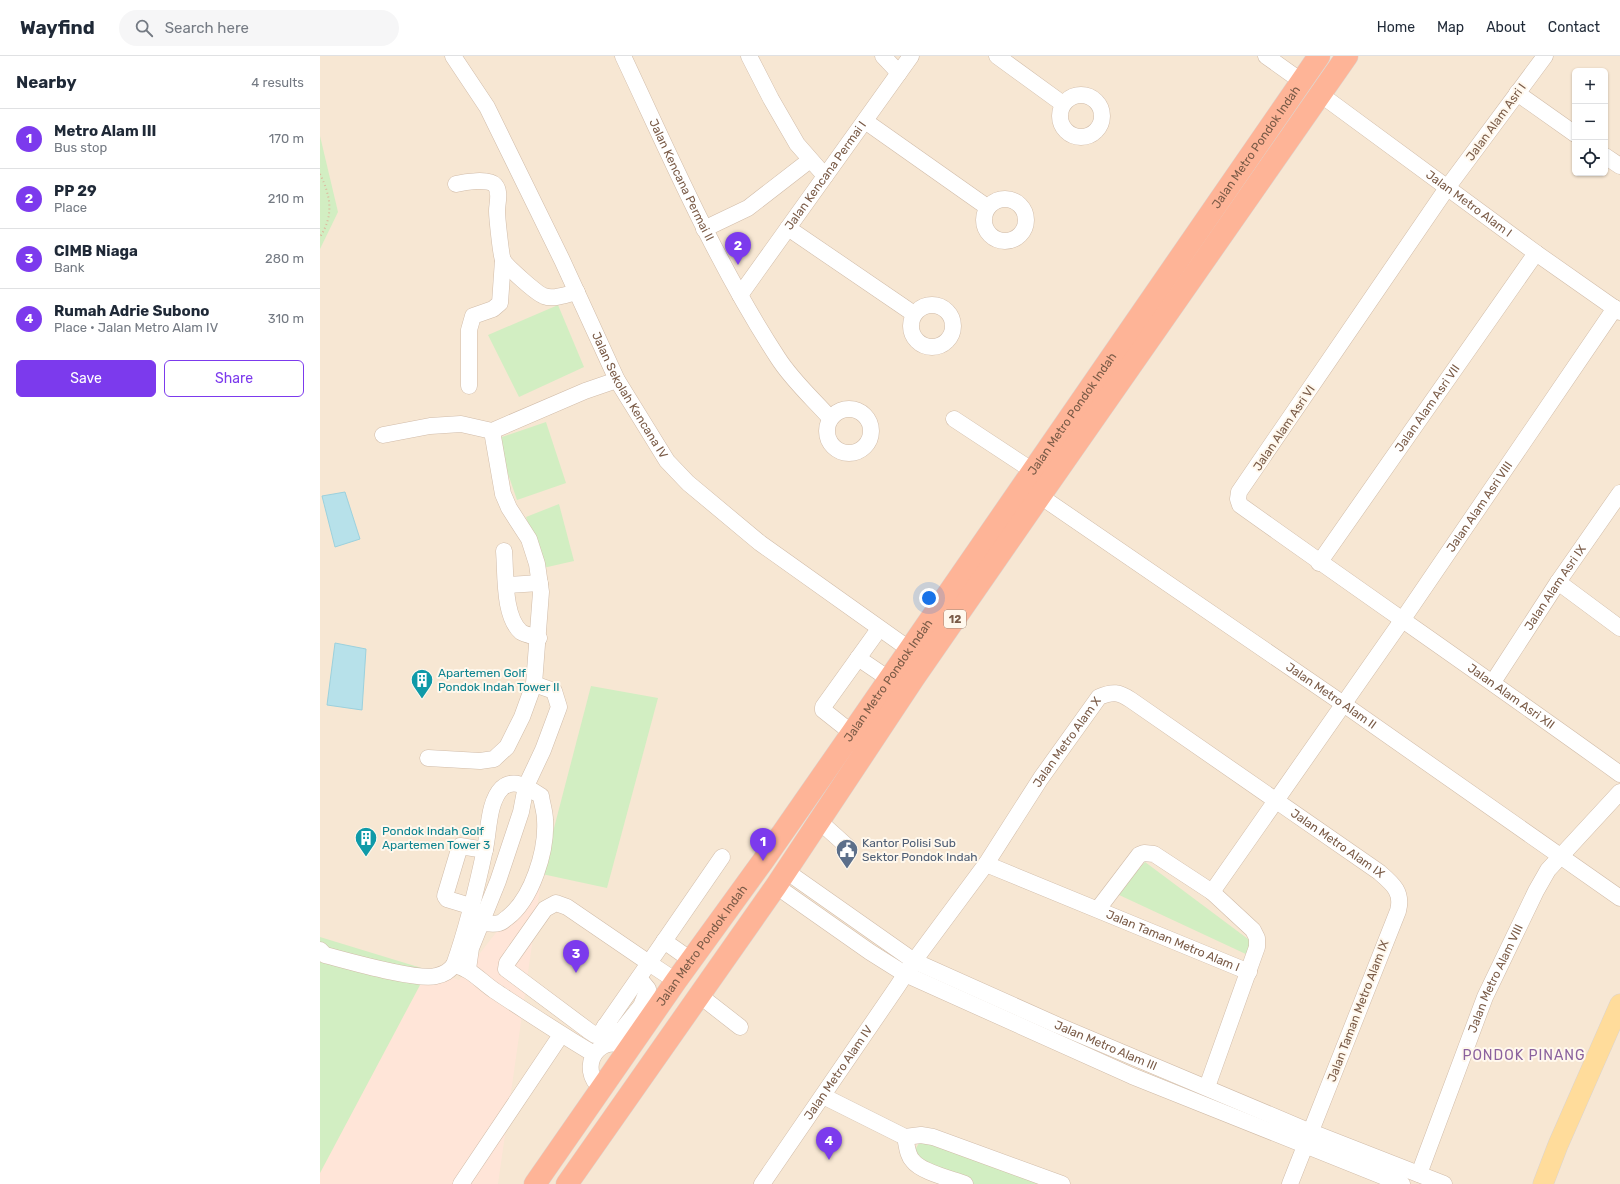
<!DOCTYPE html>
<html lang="en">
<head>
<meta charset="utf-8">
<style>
  :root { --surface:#fff; --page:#f6f6f7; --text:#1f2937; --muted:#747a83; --line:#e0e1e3; --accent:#7c3aed }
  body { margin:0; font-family:Rubik,sans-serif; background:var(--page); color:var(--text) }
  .controls { position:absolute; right:12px; top:12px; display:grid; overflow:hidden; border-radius:6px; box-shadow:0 1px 3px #0004 }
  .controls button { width:36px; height:36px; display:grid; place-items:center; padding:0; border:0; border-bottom:1px solid var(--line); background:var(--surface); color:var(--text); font:20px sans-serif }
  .you { position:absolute; left:609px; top:542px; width:14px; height:14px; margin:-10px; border:3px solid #fff; border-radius:50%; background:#1a73e8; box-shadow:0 0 0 6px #1a73e833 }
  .badge { display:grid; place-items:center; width:26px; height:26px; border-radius:50%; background:var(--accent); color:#fff; font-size:13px; font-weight:700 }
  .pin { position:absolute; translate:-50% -33px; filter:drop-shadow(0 1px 2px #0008) }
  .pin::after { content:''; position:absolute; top:21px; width:14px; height:12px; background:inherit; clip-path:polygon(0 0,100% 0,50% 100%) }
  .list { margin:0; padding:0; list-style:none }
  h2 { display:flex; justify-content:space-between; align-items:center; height:52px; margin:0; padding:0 16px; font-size:17px }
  h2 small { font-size:13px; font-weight:400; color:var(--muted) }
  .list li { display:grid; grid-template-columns:26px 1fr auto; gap:12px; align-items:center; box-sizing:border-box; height:60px; padding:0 16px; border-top:1px solid var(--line) }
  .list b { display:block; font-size:15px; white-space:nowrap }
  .list p { margin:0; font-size:13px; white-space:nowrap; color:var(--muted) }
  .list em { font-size:13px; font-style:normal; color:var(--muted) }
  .actions { display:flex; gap:8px; padding:12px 16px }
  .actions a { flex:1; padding:9px 0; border:1px solid var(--accent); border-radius:6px; text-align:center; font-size:14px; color:var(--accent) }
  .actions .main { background:var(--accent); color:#fff }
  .icon { flex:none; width:22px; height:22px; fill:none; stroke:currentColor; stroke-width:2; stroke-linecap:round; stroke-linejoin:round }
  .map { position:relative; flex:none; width:1300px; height:1128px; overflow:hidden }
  header { display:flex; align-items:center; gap:24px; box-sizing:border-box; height:56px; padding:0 20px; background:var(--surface); border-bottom:1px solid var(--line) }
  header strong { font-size:19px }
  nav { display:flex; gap:22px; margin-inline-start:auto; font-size:14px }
  .search { width:280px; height:36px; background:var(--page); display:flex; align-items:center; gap:10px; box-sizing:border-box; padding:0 14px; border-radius:22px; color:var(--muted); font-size:15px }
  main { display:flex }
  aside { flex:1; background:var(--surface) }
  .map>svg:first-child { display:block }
  .residential { fill:#f7e7d3; fill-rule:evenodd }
  .commercial { fill:#ffe5d8 }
  .green { fill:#d2eec2 }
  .water { fill:#b7e1ea; stroke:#9cd1dd }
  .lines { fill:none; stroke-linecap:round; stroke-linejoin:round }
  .minor-casing { stroke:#d1bca9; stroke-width:17 }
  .major-casing { stroke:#dcd4cf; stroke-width:21 }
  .highway-casing { stroke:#dcd4cf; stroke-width:23 }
  .path { stroke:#dcb79d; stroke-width:2; stroke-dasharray:1 3; stroke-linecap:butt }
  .minor { stroke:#fff; stroke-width:16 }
  .major { stroke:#ffdc9b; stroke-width:20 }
  .highway { stroke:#feb497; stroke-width:22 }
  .labels { text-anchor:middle; stroke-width:4; stroke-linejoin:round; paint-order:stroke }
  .shield { fill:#fff8ed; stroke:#a28a79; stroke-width:1 }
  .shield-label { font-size:11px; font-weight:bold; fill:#7a5b47 }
  .street-label { font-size:12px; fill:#7a5b47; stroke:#fff8ed }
  .culture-label { font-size:12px; fill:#0d838f; stroke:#fff8ed; text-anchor:start }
  .service-label { font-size:12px; fill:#4e5e75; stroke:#fff8ed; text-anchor:start }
  .quarter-label { font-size:14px; letter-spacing:1px; fill:#8b629e; stroke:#fff8ed }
</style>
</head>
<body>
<header>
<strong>Wayfind</strong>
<div class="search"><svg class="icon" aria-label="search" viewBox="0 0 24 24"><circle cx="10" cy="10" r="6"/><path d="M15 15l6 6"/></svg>Search here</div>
<nav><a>Home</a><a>Map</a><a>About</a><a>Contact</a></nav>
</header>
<main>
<aside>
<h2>Nearby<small>4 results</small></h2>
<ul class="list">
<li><span class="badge">1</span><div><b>Metro Alam III</b><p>Bus stop</p></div><em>170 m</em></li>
<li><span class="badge">2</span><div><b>PP 29</b><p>Place</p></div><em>210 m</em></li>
<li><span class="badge">3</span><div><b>CIMB Niaga</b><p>Bank</p></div><em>280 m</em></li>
<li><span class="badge">4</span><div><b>Rumah Adrie Subono</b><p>Place · Jalan Metro Alam IV</p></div><em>310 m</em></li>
</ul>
<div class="actions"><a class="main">Save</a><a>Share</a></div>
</aside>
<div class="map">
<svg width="1300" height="1128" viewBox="0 0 1300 1128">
  <rect width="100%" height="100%" fill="#fef5e5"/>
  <path class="residential" d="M 0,0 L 1300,0 L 1300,1128 L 0,1128 ZM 1255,15 L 1285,15 L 1285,117 L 1255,117 Z"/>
  <path class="commercial" d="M 222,818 L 178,1128 L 0,1128 L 0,1117 L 108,914 L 139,924 Z"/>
  <g class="green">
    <path d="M 0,80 L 18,156 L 0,193 Z"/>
    <path d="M 238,249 L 264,311 L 199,341 L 168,279 Z"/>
    <path d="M 226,366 L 246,427 L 197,444 L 176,383 Z"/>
    <path d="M 239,448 L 254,505 L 223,512 L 206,461 Z"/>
    <path d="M 271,630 L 338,642 L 287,832 L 222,818 Z"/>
    <path d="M 825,806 L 932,886 L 930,900 L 797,838 Z"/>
    <path d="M 0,881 L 108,914 L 0,1117 Z"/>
    <path d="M 606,1083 L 730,1128 L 654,1128 L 603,1110 L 595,1094 L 599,1087 Z"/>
  </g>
  <g class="water">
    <path d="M 25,436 L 40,483 L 15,491 L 2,440 Z"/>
    <path d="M 15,587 L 46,593 L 42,654 L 7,649 Z"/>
  </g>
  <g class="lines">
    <g class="minor-casing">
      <g id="minor">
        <path id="s1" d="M 133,0 L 167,51 L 242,204 L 297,324 L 347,405 L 368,427 L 440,487 L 589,593"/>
        <path id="s2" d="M 303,0 C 351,102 396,207 458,302 C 472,324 493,343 510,362"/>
        <path d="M 429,0 L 451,43 L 477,88 L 505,120"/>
        <path d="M 563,0 L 579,17"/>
        <path d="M 677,0 L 743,48"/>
        <path d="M 946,0 L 981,25"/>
        <path id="s3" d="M 1225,0 L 1127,132 L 919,436 L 918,443 L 920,449 C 1046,539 1174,627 1300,718"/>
        <path d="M 1197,37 L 1255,78"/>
        <path id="s4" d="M 1000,38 L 1216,197 L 1300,256"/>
        <circle cx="761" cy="60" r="21"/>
        <path d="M 545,65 L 667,151"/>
        <path d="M 1285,100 L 1300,110"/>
        <path d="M 136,128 C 144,126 169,122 175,129 C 181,136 177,147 177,155 C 177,161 181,200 183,204 C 185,209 218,239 224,240 C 234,244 247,238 257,236"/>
        <circle cx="685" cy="164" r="21"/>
        <path d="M 468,172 L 594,258"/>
        <path d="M 384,173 L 428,152 L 490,104"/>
        <path id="s5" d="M 420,239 L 591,0"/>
        <circle cx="612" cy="270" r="21"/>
        <path d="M 149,330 L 149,274 L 153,260 L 173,253 L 180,247 L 183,204"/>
        <circle cx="529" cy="375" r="22"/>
        <path d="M 634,363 L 713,415"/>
        <path d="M 63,379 L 110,370 L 141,368 L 172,375 L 265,335 L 297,324"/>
        <path id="s6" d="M 720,440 L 1022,647 L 1300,842"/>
        <path d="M 184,495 C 186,518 183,560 201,576 C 206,579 214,580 219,582"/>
        <path id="s7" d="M 999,507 L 1216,197"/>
        <path d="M 1238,526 L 1300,572"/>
        <path d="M 187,529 L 220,527"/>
        <path d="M 538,602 L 569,623"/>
        <path id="s8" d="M 1173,626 L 1238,526 L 1300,437"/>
        <path d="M 532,677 L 503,654 L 503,651 L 559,573"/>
        <path d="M 108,702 L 160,705 L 174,703 L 187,691 L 202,661 L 214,628 L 221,536 L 217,508 L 209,483 L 189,452 L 183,438 L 172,375"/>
        <path d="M 499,765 L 529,792"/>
        <path id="s9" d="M 666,808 L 929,916"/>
        <path id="s10" d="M 466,815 L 594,905 L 737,969 L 991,1076 L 1124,1128"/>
        <path d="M 456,830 L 550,896 L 585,918 L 812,1020 L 1082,1128"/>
        <path id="s11" d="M 892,836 L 1083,563 L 1295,252"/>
        <path d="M 236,847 L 247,851 L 329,907 L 279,979 L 275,979 L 269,975 L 186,913 L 187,907 L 225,853 Z"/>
        <path d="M 150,850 L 127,843 L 125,840 L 140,790 L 165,794"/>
        <path d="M 778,853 L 819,799 L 824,797 L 834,798 L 892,836 L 933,874 L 937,882 L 937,891 L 887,1031"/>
        <path d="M 161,867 C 166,867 174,869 179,867 C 182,867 185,863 187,862 C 212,843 227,795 225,764 C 225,756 222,748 221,740 C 210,733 195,721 182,732 C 168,746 169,775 165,793 C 157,831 147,872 134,909 C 152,913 160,925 175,935 C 207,956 240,978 274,998"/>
        <path d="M 344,885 L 371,904"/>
        <path d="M 0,894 L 5,899 C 28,905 97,925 116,920 C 125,918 129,915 134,909"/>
        <path d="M 148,913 L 151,892 L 178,825 L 201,756 L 206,730 L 223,694 L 239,651 L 234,635 L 214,628"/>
        <path d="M 356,925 L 329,907 L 402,801"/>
        <path d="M 379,939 L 420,971"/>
        <path d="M 285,970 L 294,975 L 301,975 L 321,950 L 328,933 L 319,922"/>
        <path d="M 282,1033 C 255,1012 281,973 309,993"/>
        <path d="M 503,1040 L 585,1081 L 601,1079 L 613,1081 L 742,1128"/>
        <path d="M 585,1081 C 587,1089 587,1099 593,1105 C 601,1116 632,1123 645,1128"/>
        <path id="s12" d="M 1099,1118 L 1165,941 L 1216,835 L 1228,814 L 1300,736"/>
        <path d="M 141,1128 L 241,979"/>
        <path id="s13" d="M 442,1128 L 577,931 L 594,905 L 666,808 L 721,722 L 779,641 C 793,635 799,636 811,644 L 1059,816 C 1073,828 1083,836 1078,855 L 970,1128"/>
      </g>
    </g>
    <g class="major-casing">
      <path id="major" d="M 1223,1128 L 1238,1089 L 1300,948"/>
    </g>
    <g class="highway-casing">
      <g id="highway">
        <path id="s14" d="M 215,1128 L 356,925 L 443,805 L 532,677 L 999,0"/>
        <path d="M 247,1128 L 456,830 L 594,622 L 720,440 L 1027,0"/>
      </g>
    </g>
    <path class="path" d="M 0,118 C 11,141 14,159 0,181"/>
    <use href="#minor" class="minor"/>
    <use href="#major" class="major"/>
    <use href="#highway" class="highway"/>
  </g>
  <defs>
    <g id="building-pin" transform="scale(1.15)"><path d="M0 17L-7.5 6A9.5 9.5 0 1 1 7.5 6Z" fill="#0f9aa8" stroke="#fff8ed"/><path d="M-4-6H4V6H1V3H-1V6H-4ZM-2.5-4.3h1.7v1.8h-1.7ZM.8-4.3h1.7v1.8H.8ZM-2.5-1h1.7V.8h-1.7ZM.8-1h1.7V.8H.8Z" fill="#fff"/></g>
    <g id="civic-pin" transform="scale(1.15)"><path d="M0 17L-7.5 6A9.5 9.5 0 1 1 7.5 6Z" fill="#5c6f8a" stroke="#fff8ed"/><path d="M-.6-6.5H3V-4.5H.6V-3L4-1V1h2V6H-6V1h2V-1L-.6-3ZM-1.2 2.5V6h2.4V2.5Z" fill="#fff"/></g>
  </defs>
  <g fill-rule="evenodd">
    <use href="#building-pin" x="102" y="624"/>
    <use href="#building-pin" x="46" y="782"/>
    <use href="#civic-pin" x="527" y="794"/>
  </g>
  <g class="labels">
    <rect class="shield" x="624" y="554" width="22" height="18" rx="3"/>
    <g class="shield-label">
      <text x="635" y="567">12</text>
    </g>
    <g class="street-label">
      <text transform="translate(1176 66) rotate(-54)" y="4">Jalan Alam Asri I</text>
      <text dy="4" stroke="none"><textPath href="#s14" startOffset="1263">Jalan Metro Pondok Indah</textPath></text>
      <text dy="4" stroke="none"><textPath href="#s5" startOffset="147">Jalan Kencana Permai I</textPath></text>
      <text dy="4" stroke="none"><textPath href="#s2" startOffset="137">Jalan Kencana Permai II</textPath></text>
      <text dy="4" stroke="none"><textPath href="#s4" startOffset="185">Jalan Metro Alam I</textPath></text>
      <text dy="4" stroke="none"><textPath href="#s1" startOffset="383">Jalan Sekolah Kencana IV</textPath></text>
      <text dy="4" stroke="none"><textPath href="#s7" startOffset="189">Jalan Alam Asri VII</textPath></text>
      <text dy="4" stroke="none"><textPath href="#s14" startOffset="939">Jalan Metro Pondok Indah</textPath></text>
      <text transform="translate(964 372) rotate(-56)" y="4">Jalan Alam Asri VI</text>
      <text dy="4" stroke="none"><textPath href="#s11" startOffset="469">Jalan Alam Asri VIII</textPath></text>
      <text dy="4" stroke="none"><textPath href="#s8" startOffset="113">Jalan Alam Asri IX</textPath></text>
      <text dy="4" stroke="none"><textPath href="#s14" startOffset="615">Jalan Metro Pondok Indah</textPath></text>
      <text dy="4" stroke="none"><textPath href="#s6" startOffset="353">Jalan Metro Alam II</textPath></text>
      <text dy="4" stroke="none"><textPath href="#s3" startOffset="878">Jalan Alam Asri XII</textPath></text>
      <text dy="4" stroke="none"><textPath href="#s13" startOffset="537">Jalan Metro Alam X</textPath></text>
      <text dy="4" stroke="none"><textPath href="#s13" startOffset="878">Jalan Metro Alam IX</textPath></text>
      <text dy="4" stroke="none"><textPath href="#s9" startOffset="202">Jalan Taman Metro Alam I</textPath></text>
      <text dy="4" stroke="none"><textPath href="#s14" startOffset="291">Jalan Metro Pondok Indah</textPath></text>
      <text dy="4" stroke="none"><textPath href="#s12" startOffset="210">Jalan Metro Alam VIII</textPath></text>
      <text transform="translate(1038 955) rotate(-69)" y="4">Jalan Taman Metro Alam IX</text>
      <text dy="4" stroke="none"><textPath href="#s10" startOffset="366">Jalan Metro Alam III</textPath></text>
      <text dy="4" stroke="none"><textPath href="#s13" startOffset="135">Jalan Metro Alam IV</textPath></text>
    </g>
    <g class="culture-label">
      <text x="118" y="621">Apartemen Golf<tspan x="118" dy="14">Pondok Indah Tower II</tspan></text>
      <text x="62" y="779">Pondok Indah Golf<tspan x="62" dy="14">Apartemen Tower 3</tspan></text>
    </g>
    <g class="service-label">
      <text x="542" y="791">Kantor Polisi Sub<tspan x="542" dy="14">Sektor Pondok Indah</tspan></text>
    </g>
    <g class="quarter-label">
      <text x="1204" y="1004">PONDOK PINANG</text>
    </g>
  </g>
</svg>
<div class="controls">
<button>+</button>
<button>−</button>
<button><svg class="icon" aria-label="locate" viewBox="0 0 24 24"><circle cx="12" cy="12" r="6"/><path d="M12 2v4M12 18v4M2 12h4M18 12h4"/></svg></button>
</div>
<div class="you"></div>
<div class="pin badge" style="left:443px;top:805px">1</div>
<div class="pin badge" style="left:418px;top:209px">2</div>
<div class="pin badge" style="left:256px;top:917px">3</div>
<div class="pin badge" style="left:509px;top:1104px">4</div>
</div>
</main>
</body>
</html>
